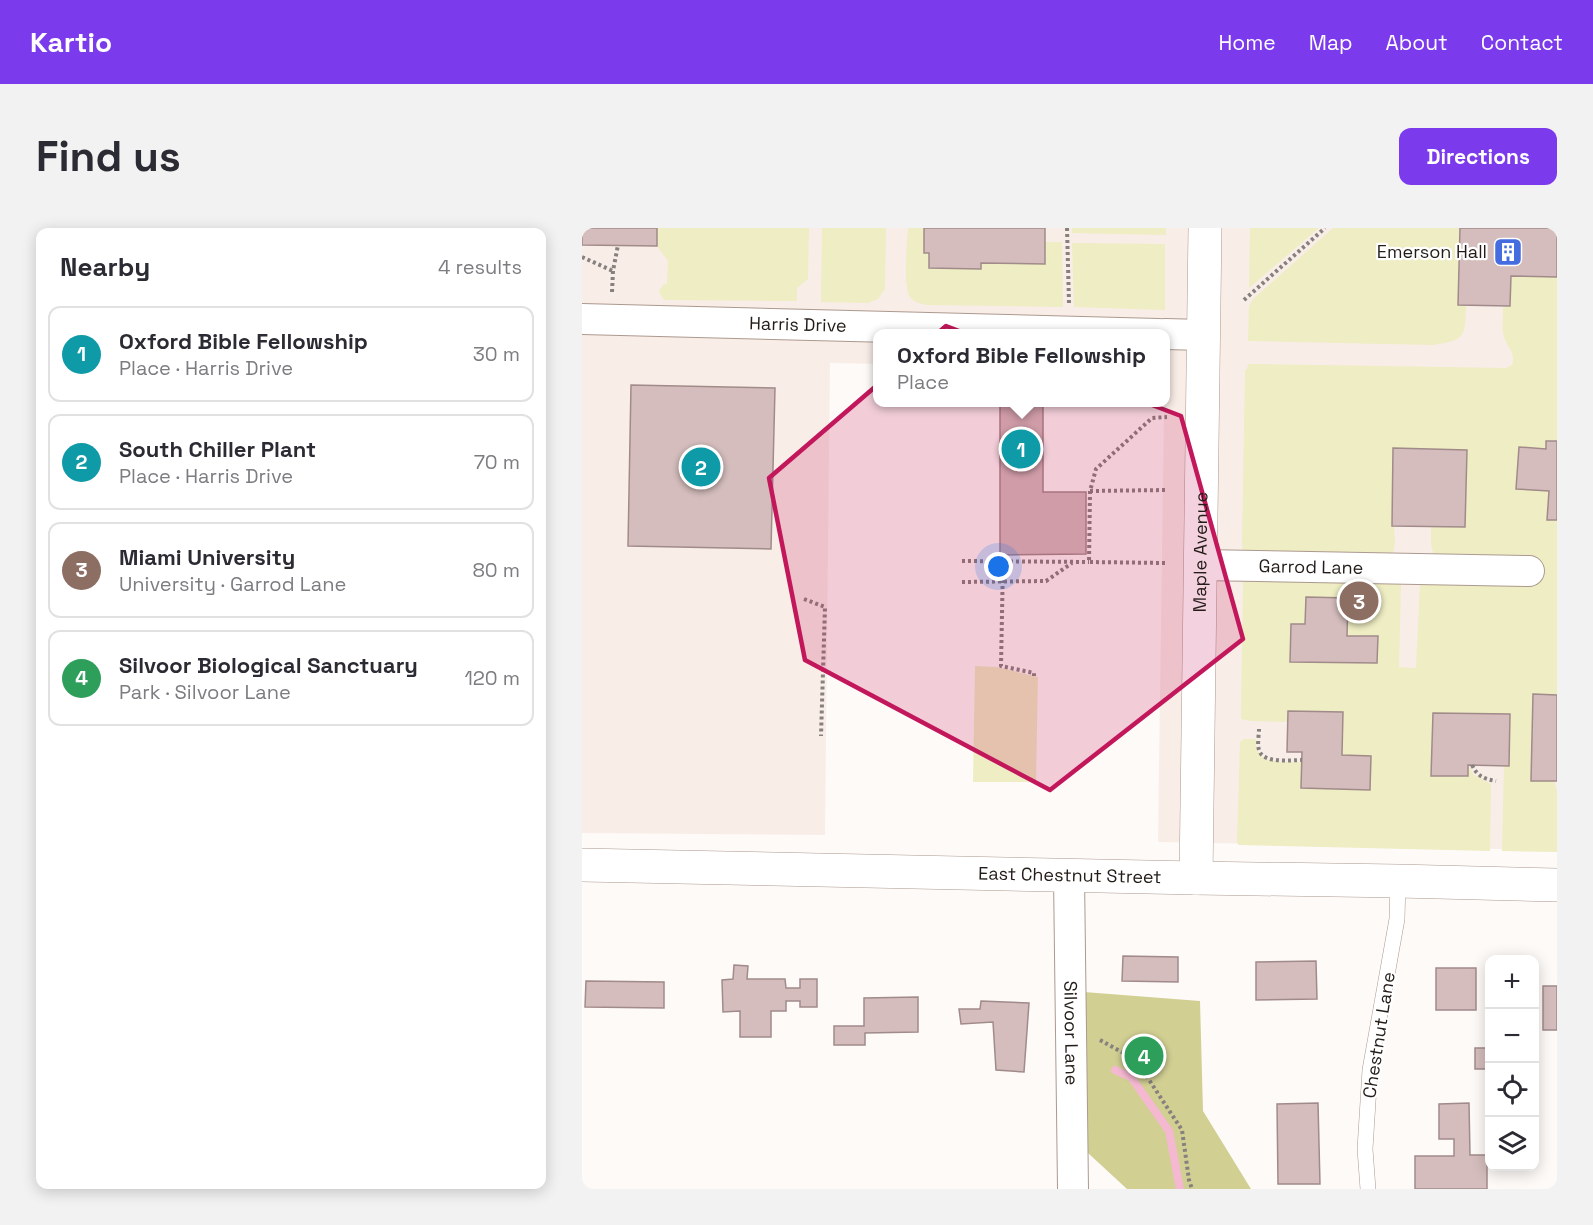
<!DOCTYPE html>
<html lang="en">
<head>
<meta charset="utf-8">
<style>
  :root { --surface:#fff; --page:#f2f2f3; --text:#2b2b33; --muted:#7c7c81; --line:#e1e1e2; --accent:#7c3aed }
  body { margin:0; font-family:"Space Grotesk",sans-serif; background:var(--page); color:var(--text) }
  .controls { position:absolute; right:18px; bottom:18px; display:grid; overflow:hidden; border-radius:12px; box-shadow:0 3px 15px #0003 }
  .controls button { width:54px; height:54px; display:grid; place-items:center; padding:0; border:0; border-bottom:2px solid var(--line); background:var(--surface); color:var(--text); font:30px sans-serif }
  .you { position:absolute; left:417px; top:339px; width:21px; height:21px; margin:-15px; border:4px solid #fff; border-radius:50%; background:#1a73e8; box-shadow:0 0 0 9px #1a73e833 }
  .badge { display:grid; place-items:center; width:39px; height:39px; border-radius:50%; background:var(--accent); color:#fff; font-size:20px; font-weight:700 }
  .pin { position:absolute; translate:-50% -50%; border:3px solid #fff; box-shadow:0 2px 6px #0006 }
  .popup { position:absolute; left:291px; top:101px; width:297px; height:78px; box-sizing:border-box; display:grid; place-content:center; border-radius:12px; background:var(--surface); filter:drop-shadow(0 2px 4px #0005); font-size:20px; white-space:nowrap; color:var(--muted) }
  .popup b { font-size:22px; color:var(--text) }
  .popup::after { content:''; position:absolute; left:50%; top:100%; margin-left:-12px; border:12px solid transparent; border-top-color:var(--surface) }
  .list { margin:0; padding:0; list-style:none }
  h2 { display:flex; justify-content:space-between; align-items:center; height:78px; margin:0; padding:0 24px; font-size:26px }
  h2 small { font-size:20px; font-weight:400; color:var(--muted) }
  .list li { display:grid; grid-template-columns:39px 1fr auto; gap:18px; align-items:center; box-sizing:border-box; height:96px; margin:0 12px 12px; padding:0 12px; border:2px solid var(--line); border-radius:12px }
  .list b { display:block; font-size:22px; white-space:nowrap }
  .list p { margin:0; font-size:20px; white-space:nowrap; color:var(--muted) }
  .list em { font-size:20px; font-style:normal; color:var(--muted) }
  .icon { flex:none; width:33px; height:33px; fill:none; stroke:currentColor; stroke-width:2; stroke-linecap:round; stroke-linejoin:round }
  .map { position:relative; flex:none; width:975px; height:961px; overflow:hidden; border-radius:12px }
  header { display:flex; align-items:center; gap:36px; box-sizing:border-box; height:84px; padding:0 30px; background:var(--accent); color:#fff }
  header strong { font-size:28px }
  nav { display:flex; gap:33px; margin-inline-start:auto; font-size:21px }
  .intro { display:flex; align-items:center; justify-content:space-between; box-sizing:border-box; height:144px; padding:0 36px }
  h1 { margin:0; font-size:42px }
  .button { padding:15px 27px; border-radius:12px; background:var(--accent); color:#fff; font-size:21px; font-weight:700 }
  main { display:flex; gap:36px; padding:0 36px }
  aside { flex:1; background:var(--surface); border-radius:12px; box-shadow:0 3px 15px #0003 }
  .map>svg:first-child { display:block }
  .built { fill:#f9ede7 }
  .green { fill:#eeedc3; fill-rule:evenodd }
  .forest { fill:#d2cf93 }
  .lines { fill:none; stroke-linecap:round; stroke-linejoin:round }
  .stream { stroke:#f5b8d1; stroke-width:8 }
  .building { fill:#d4bdbc; stroke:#a18b8a; stroke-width:1.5 }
  .service-casing { stroke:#ac998f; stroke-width:16 }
  .minor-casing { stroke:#ac998f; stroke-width:32 }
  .tertiary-casing { stroke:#ac998f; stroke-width:34 }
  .path { stroke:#86817e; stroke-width:4; stroke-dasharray:3 3; stroke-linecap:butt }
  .service { stroke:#fff; stroke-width:15 }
  .minor { stroke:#fff; stroke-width:30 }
  .tertiary { stroke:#fff; stroke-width:33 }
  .marked { fill:#c2185b; fill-opacity:0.2; stroke:#c2185b; stroke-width:4.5; stroke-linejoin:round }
  .labels { text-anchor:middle; stroke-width:4.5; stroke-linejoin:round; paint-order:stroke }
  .poi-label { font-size:18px; fill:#231c18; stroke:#fff; text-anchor:end }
  .street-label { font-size:18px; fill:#231c18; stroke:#fff }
</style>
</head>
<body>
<header>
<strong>Kartio</strong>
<nav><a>Home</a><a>Map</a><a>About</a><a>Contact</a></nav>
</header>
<div class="intro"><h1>Find us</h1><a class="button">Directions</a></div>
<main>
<aside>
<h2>Nearby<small>4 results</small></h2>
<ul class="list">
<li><span class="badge" style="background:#0f9aa8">1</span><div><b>Oxford Bible Fellowship</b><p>Place · Harris Drive</p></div><em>30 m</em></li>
<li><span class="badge" style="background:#0f9aa8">2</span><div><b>South Chiller Plant</b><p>Place · Harris Drive</p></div><em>70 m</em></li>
<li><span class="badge" style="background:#8d6e63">3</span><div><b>Miami University</b><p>University · Garrod Lane</p></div><em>80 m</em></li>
<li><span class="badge" style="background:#2e9e5b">4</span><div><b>Silvoor Biological Sanctuary</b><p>Park · Silvoor Lane</p></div><em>120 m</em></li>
</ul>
</aside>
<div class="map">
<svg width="975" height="961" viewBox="0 0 975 961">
  <rect width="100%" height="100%" fill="#fefaf8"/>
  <path class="built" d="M 0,0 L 975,0 L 975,622 L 576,614 L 583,106 L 295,106 L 295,136 L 248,135 L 243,607 L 0,605 Z"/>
  <g class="green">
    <path d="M 75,0 L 227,0 L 226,51 L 215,60 L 215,73 L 83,72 L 80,69 L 77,63 L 82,56 L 85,56 L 86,33 L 75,18 Z"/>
    <path d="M 240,0 L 304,0 L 303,61 L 296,71 L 286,75 L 239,74 Z"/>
    <path d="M 326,0 L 342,0 L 342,25 L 347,25 L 347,40 L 399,35 L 462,36 L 463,14 L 480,14 L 481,79 L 345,77 C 339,76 332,74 328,69 C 321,60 325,13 326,0 Z"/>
    <path d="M 490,0 L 584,0 L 584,7 L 490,5 Z"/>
    <path d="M 668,0 L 737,0 L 667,60 Z"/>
    <path d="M 751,0 L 878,0 L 876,77 L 884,77 C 883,109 884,112 851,117 L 666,113 L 667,78 L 671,71 Z"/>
    <path d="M 490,15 L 583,16 L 583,82 L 492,79 Z"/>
    <path d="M 929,48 L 975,49 L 975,213 L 964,213 L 964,221 L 937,219 L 934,260 L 967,263 L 966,292 L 975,292 L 975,467 L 950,553 L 972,553 L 975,563 L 975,624 L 920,623 L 922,538 L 927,537 L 928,486 L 851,485 L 849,547 L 886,548 L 886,537 L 892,547 L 909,556 L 908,623 L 657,617 L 655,615 L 658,514 L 662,511 L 674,511 L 674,521 L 682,531 L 698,534 L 720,534 L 720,560 L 788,562 L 789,528 L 760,527 L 761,484 L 706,483 L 706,494 L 669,493 L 659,491 L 661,351 L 819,355 L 817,439 L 834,440 L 838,356 L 852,328 L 849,316 L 849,299 L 883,299 L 885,222 L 811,220 L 810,297 L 812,298 L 813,313 L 811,327 L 661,324 L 660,315 L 663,144 L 663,142 L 665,141 L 666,136 L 924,140 L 930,137 C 935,123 922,118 921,104 C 920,96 921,87 921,78 L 928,78 ZM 724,369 L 765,370 L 765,408 L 796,408 L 795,435 L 708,434 L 709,396 L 723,396 Z"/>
    <path d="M 393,438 L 415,439 L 456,449 L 454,554 L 391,554 Z"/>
  </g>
  <path class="forest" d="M 502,764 L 618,773 L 621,883 L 669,961 L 545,961 L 506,925 Z"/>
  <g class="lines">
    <path class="stream" d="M 533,842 L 549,849 L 587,903 L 598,961"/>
  </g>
  <g class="building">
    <path d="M 0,0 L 75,0 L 75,18 L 0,17 Z"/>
    <path d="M 342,0 L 463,0 L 463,36 L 399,35 L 399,41 L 347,40 L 347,25 L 342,25 Z"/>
    <path d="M 878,0 L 975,0 L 975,49 L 929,48 L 928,78 L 876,77 Z"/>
    <path d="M 49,157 L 193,160 L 189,321 L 46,318 Z"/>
    <path d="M 418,178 L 461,178 L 461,264 L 504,264 L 504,326 L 418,327 Z"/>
    <path d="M 964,213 L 975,213 L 975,292 L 965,292 L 967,263 L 934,261 L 937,219 L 964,221 Z"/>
    <path d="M 811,220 L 885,222 L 883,299 L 810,298 Z"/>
    <path d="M 724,369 L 766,370 L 765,408 L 796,408 L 795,435 L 708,434 L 709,396 L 723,396 Z"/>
    <path d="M 951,466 L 975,467 L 975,553 L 949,553 Z"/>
    <path d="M 706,483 L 761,484 L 760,527 L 789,528 L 788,562 L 719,560 L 720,524 L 705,524 Z"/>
    <path d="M 851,485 L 928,486 L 927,538 L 886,537 L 886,548 L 849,548 Z"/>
    <path d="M 541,728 L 596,729 L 596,754 L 540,753 Z"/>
    <path d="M 734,733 L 735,771 L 674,772 L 674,734 Z"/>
    <path d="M 152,737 L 166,738 L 165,751 L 203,751 L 204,760 L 218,760 L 218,751 L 235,751 L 235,779 L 218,779 L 218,773 L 204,773 L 204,783 L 189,783 L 189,809 L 158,809 L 158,783 L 141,784 L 140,752 L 151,751 Z"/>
    <rect x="854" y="740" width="40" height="42"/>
    <path d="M 4,753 L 82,754 L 82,780 L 3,779 Z"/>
    <rect x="961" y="758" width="14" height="44"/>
    <path d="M 336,769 L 336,804 L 283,805 L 283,817 L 252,817 L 252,798 L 282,798 L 282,770 Z"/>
    <path d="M 399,773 L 447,775 L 442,844 L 414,842 L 411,794 L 379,796 L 377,781 L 398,781 Z"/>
    <rect x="893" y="820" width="15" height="21"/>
    <path d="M 736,875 L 738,956 L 696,956 L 695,876 Z"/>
    <path d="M 887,875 L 888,927 L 905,927 L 905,961 L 833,961 L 833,928 L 872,928 L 872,911 L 857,911 L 857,876 Z"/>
  </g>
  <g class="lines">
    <g class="service-casing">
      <path id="service" d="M 786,961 L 783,921 L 788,842 L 815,691 L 816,653"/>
    </g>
    <g class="minor-casing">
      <g id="minor">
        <path id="s1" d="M 0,91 L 576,106"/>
        <path d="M 583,106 L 622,107"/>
        <path id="s2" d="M 618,337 L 947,343"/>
        <path id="s3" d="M 487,647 L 491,961"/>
      </g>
    </g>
    <g class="tertiary-casing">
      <g id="tertiary">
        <path id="s4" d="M 0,637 L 614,650 L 816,653 L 975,657"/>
        <path id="s5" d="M 614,650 L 623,0"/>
      </g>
    </g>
    <g class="path">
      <path d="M 485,0 L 487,75"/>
      <path d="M 0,29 L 31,43"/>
      <path d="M 30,64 L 31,43 L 36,17"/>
      <path d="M 662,72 L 743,0"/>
      <path d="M 508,263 L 584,262"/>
      <path d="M 380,333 L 507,334"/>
      <path d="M 421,334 L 419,438 L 452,445 L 452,448"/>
      <path d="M 583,335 L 507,334 L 508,263 L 514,241 L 570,190 L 585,189"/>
      <path d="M 380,354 L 464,353 L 490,335"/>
      <path d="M 222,371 L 243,379 L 239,508"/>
      <path d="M 677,501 C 677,507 675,516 677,522 C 681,536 708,532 720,532"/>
      <path d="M 890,537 C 895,548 902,551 914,553"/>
      <path d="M 518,812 L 554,832 L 600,902 L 607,952 L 610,961"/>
    </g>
    <use href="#service" class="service"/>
    <use href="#minor" class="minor"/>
    <use href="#tertiary" class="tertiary"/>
  </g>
  <path class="marked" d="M 364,98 L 599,188 L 661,411 L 468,562 L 223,432 L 187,250 Z"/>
  <defs>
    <g id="building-square" transform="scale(1.5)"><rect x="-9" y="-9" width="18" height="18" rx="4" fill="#466de0" stroke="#fff"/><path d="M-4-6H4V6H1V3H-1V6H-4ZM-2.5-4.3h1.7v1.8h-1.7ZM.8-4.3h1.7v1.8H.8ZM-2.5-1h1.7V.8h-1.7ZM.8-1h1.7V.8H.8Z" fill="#fff"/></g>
  </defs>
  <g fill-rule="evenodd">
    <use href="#building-square" x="926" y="24"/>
  </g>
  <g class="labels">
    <g class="poi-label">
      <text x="905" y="30">Emerson Hall</text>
    </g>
    <g class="street-label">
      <text dy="6" stroke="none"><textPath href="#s1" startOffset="216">Harris Drive</textPath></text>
      <text dy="6" stroke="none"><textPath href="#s5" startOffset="326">Maple Avenue</textPath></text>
      <text dy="6" stroke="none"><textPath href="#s2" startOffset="111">Garrod Lane</textPath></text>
      <text dy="6" stroke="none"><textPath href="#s4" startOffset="488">East Chestnut Street</textPath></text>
      <text dy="6" stroke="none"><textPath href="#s3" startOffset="158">Silvoor Lane</textPath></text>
      <text transform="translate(797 807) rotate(-81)" y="6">Chestnut Lane</text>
    </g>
  </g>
</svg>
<div class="controls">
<button>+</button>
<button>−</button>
<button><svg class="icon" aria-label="locate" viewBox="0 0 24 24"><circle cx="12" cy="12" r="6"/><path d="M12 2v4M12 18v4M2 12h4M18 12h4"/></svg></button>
<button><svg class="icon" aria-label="layers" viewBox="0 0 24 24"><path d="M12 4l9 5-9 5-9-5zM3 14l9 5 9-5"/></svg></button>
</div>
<div class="you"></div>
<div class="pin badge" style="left:439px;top:221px;background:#0f9aa8">1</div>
<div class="popup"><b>Oxford Bible Fellowship</b>Place</div>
<div class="pin badge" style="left:119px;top:239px;background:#0f9aa8">2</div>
<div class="pin badge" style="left:777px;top:373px;background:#8d6e63">3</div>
<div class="pin badge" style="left:562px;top:828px;background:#2e9e5b">4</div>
</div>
</main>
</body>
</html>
